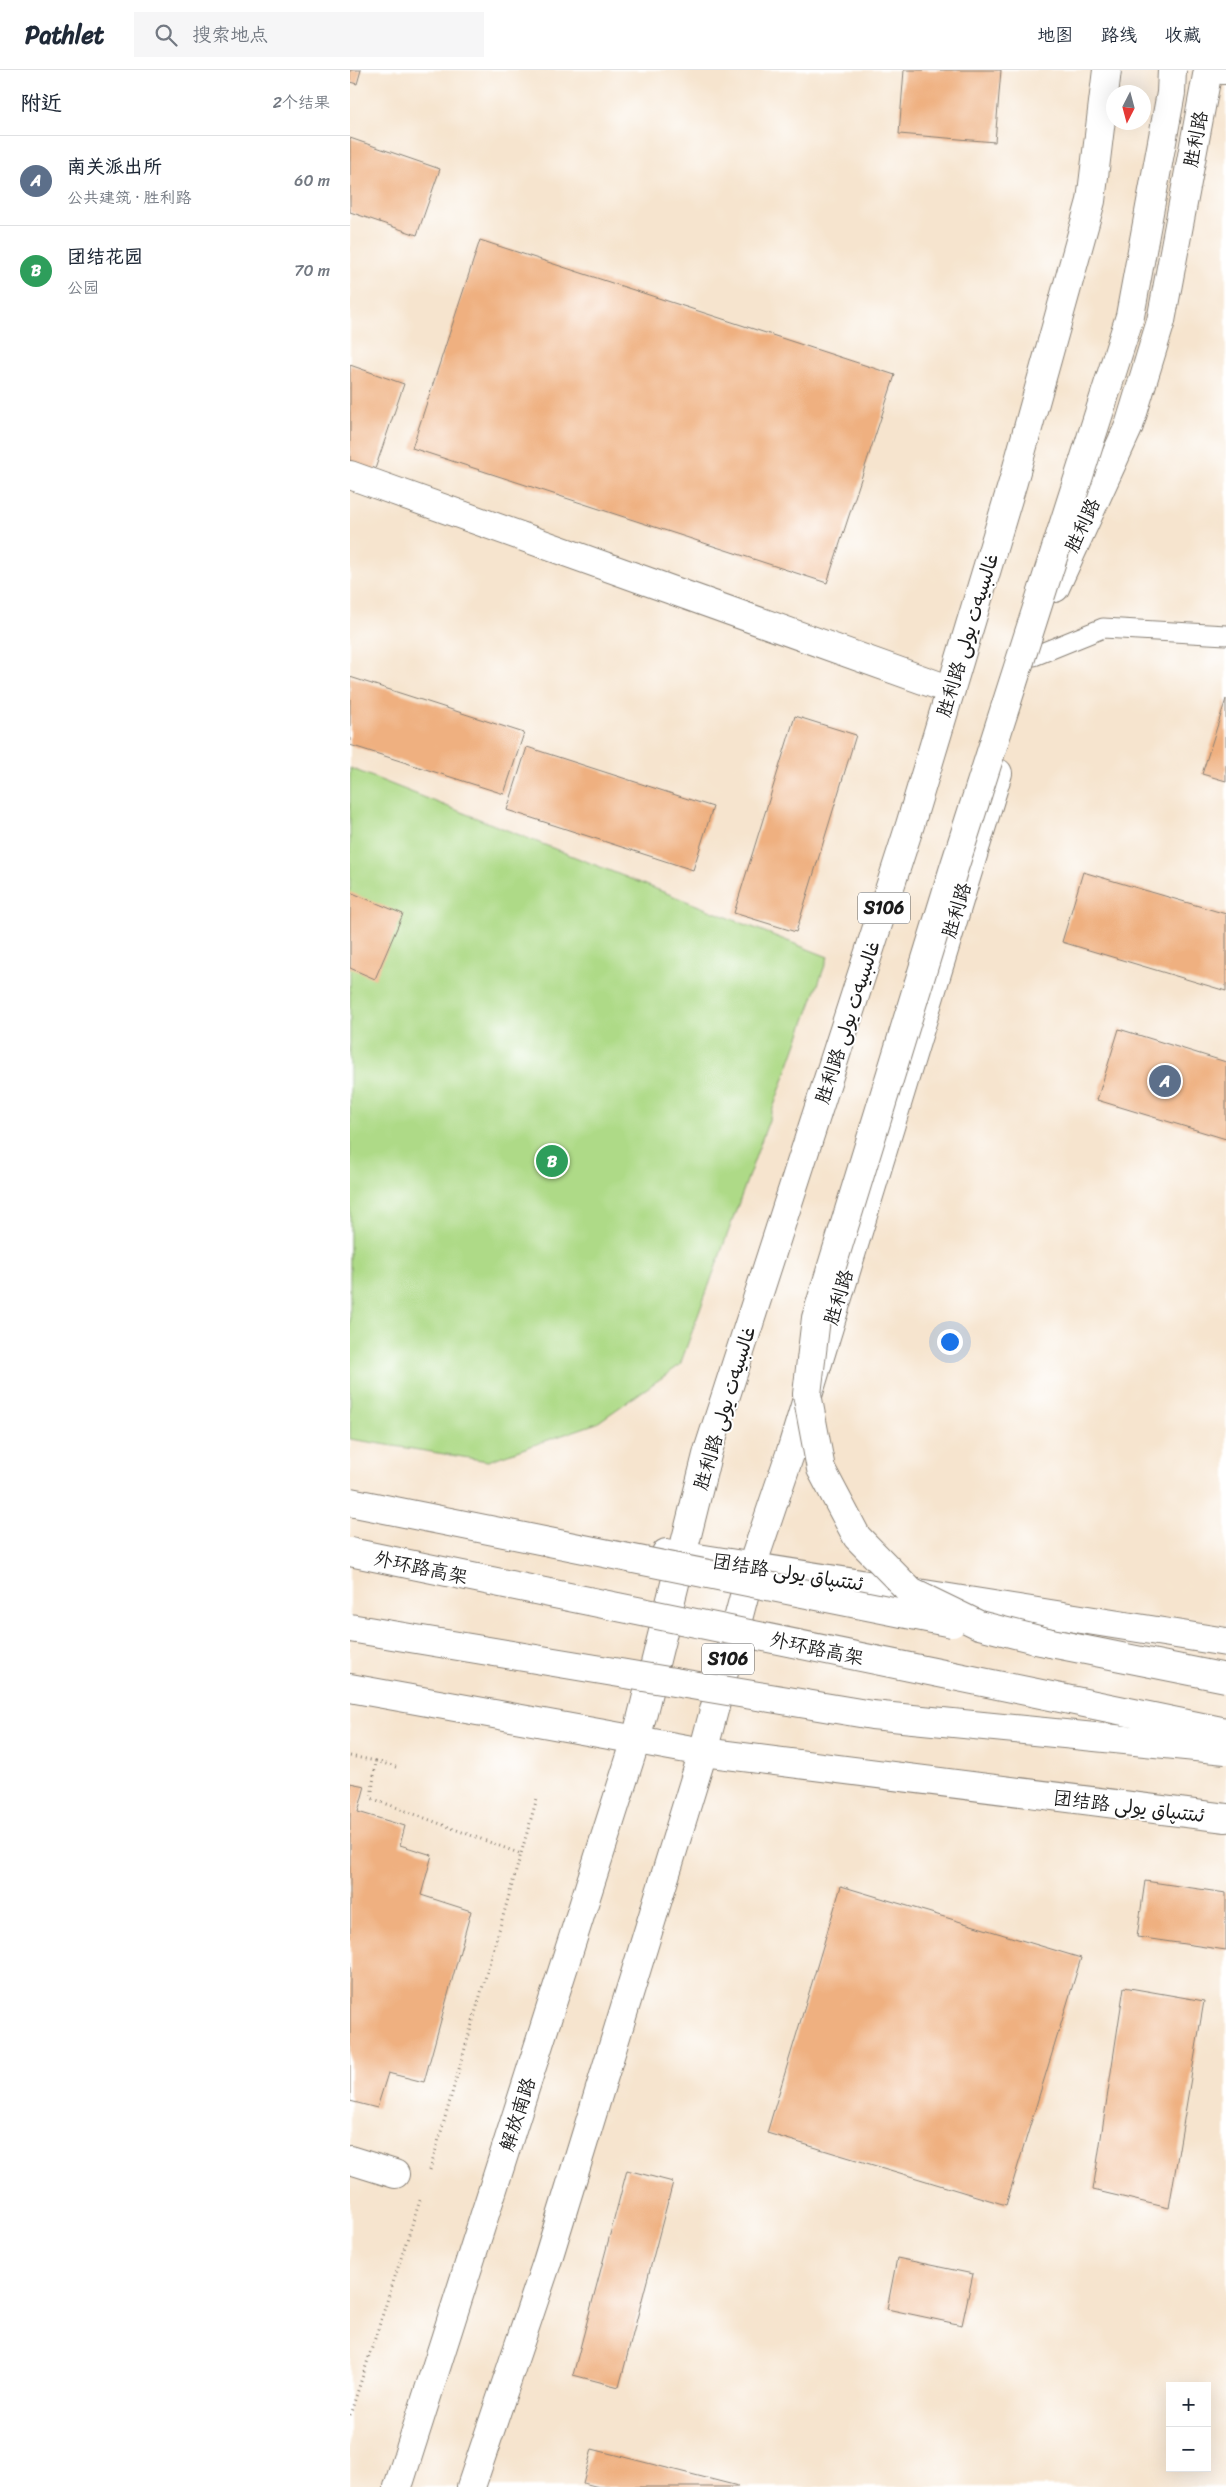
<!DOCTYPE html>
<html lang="zh">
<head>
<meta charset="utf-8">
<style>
  :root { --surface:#fff; --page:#f6f6f7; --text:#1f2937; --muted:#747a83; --line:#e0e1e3; --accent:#111827 }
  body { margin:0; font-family:Sriracha,"Playpen Sans Arabic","LXGW WenKai TC",sans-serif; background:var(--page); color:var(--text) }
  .controls { position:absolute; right:15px; bottom:15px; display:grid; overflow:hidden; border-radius:0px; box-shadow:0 5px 20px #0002 }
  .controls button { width:45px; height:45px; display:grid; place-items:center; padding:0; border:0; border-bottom:1px solid var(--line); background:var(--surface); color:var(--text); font:25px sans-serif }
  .compass { position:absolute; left:756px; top:15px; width:45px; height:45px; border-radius:50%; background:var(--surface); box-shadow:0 5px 20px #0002; rotate:186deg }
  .you { position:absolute; left:599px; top:1271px; width:18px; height:18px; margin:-12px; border:4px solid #fff; border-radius:50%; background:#1a73e8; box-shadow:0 0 0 8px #1a73e833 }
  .badge { display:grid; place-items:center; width:32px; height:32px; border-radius:50%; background:var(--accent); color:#fff; font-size:16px; font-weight:700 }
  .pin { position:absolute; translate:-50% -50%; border:2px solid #fff; box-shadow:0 1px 5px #0006 }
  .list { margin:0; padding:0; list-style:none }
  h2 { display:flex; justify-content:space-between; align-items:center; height:65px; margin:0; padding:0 20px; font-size:21px }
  h2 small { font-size:16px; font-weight:400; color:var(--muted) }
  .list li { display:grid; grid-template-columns:32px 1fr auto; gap:15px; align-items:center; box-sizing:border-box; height:90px; padding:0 20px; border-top:1px solid var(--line) }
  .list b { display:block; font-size:19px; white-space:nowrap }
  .list p { margin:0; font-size:16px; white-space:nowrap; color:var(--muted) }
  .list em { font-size:16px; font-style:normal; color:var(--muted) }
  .icon { flex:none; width:28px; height:28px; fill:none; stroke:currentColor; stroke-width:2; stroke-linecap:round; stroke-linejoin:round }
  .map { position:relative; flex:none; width:876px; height:2417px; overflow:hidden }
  header { display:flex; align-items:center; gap:30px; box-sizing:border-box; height:70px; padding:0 25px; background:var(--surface); border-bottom:1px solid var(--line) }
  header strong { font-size:24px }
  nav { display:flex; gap:28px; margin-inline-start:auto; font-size:18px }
  .search { width:350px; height:45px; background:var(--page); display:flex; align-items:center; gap:12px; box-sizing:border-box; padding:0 18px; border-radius:0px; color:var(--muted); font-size:19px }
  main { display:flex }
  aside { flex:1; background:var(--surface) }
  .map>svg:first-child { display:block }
  .green { fill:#aeda87; stroke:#657b52 }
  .building { fill:#efb080 }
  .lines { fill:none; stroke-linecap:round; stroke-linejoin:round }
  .lane-casing { stroke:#898075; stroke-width:21 }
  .street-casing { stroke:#898075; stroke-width:30 }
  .secondary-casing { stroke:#898075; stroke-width:30 }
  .primary-casing { stroke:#898075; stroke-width:30 }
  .path { stroke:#898075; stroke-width:3; stroke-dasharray:1 4; stroke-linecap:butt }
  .lane { stroke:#fff; stroke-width:19 }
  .street { stroke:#fff; stroke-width:28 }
  .secondary { stroke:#fff; stroke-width:28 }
  .primary { stroke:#fff; stroke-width:28 }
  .highway-bridge-casing { stroke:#898075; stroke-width:30; stroke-linecap:butt }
  .highway-bridge { stroke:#fff; stroke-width:28 }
  .labels { text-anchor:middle; stroke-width:4; stroke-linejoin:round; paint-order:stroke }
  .shield { fill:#fff; stroke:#606060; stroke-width:1 }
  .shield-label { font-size:18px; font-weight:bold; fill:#1c1c1c }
  .street-label { font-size:19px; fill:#1c1c1c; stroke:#fff }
</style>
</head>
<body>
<header>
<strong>Pathlet</strong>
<div class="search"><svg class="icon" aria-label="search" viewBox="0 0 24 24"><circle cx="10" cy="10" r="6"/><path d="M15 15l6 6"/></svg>搜索地点</div>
<nav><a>地图</a><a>路线</a><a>收藏</a></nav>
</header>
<main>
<aside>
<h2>附近<small>2个结果</small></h2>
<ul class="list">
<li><span class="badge" style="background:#5c6f8a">A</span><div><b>南关派出所</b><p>公共建筑 · 胜利路</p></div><em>60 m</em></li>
<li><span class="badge" style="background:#2e9e5b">B</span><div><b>团结花园</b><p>公园</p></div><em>70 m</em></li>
</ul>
</aside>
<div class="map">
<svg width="876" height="2417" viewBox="0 0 876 2417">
  <rect width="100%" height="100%" fill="#fff"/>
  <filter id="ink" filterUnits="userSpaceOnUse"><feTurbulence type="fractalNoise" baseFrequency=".02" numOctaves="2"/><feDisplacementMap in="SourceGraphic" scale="10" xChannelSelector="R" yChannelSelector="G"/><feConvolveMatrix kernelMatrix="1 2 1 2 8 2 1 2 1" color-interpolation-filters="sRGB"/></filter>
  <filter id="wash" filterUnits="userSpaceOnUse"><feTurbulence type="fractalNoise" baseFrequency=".0096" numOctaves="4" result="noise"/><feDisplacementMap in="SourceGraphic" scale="20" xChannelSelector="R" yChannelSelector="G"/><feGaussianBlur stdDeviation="1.12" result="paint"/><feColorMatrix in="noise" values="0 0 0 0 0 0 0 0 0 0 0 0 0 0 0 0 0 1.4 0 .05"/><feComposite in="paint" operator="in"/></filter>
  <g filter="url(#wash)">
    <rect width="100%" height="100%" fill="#f6e4ce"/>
    <path class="green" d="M 0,698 L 478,887 L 330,1295 L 247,1353 L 138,1391 L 0,1369 Z"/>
    <g id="blocks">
      <g class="building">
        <path d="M 0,0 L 11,0 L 7,14 L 0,12 Z"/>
        <path d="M 554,0 L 651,0 L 645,72 L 549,64 Z"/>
        <path d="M 0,68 L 90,99 L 67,165 L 0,142 Z"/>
        <path d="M 130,170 L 545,305 L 477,513 L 62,378 Z"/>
        <path d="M 0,295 L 54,314 L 24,402 L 0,393 Z"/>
        <path d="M 0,607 L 174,663 L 154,724 L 0,675 Z"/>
        <path d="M 876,629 L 876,711 L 852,704 Z"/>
        <path d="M 445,646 L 506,665 L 446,862 L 384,843 Z"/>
        <path d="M 177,677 L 363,737 L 343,800 L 157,740 Z"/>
        <path d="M 733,802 L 876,844 L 876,921 L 712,872 Z"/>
        <path d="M 0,822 L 53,844 L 25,909 L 0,898 Z"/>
        <path d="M 769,959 L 876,992 L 876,1069 L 747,1030 Z"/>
        <path d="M 0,1713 L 15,1716 L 8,1742 L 55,1756 L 50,1775 L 82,1785 L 71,1825 L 121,1841 L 74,2012 L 38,2003 L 27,2038 L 0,2031 Z"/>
        <path d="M 795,1811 L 876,1823 L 876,1880 L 787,1867 Z"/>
        <path d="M 491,1816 L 731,1888 L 656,2135 L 417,2063 Z"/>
        <path d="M 774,1917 L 854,1931 L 819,2138 L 743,2120 Z"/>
        <path d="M 277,2100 L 323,2112 L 269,2317 L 223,2305 Z"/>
        <path d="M 547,2188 L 623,2204 L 612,2255 L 537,2239 Z"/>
        <path d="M 242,2379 L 388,2416 L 388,2417 L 249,2417 L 233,2413 Z"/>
      </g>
    </g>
  </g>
  <g filter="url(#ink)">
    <use href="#blocks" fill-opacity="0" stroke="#898075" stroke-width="1"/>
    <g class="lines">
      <g class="lane-casing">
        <path id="lane" d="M 684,586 L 753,558 L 876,565"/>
      </g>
      <g class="street-casing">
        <g id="street">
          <path d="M 872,0 L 876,0"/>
          <path d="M 0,405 L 601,620"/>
          <path d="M 0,2090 L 45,2104"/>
        </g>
      </g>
      <g class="secondary-casing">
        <g id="secondary">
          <path d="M 48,2417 L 286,1670"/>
          <path d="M 121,2417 L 197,2192 L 353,1682"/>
        </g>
      </g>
      <g class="primary-casing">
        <g id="primary">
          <path d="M 705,518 L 779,356 L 811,251 L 858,0"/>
          <path d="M 316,1483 L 876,1572"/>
          <path d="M 0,1618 L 353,1682 L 876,1748"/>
          <path d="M 286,1670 L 358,1381 L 560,755 L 663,412 L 741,131 L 757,0"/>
          <path d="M 353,1682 L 402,1496 L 442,1378 L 648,703"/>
        </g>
      </g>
      <g class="path">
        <path d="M 0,1686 L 26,1691"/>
        <path d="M 46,1697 L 26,1691 L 21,1728 L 171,1784"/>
        <path d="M 80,2100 L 187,1728"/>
        <path d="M 0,2345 L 71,2127"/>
      </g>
      <use href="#lane" class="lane"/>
      <use href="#street" class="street"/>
      <use href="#secondary" class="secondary"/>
      <use href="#primary" class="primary"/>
      <g class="highway-bridge-casing">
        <g id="highway-bridge">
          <path d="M 0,1432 L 602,1553"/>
          <path d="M 0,1482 L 876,1662"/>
          <path d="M 0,1558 L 522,1645 L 876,1680"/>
          <path d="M 686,1570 L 876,1608"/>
          <path d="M 705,1574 L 629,1555 L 561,1522 L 507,1467 L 471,1399 L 457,1324 L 466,1248 L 603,801 L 780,246 L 821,23 L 822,0"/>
        </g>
      </g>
      <use href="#highway-bridge" class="highway-bridge"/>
    </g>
  </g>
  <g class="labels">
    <g class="shield">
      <rect x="508" y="822.5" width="52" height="31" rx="4"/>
      <rect x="352" y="1573.5" width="52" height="31" rx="4"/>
    </g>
    <g class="shield-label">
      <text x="534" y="844">S106</text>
      <text x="378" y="1595">S106</text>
    </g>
    <g class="street-label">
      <text transform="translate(845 69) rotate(-79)" y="7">胜利路</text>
      <text transform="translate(732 455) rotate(-65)" y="7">胜利路</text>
      <text transform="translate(617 565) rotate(-73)" y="7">胜利路 غالىبىيەت يولى</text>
      <text transform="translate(606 840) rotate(-73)" y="7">胜利路</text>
      <text transform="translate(497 952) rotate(-72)" y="7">胜利路 غالىبىيەت يولى</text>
      <text transform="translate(488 1227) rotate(-73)" y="7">胜利路</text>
      <text transform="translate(374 1338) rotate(-73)" y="7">胜利路 غالىبىيەت يولى</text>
      <text transform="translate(71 1497) rotate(12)" y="7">外环路高架</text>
      <text transform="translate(438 1502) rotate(9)" y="7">团结路 ئىتتىپاق يولى</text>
      <text transform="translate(467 1578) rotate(12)" y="7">外环路高架</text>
      <text transform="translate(779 1736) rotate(7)" y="7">团结路 ئىتتىپاق يولى</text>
      <text transform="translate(167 2044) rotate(-72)" y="7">解放南路</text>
    </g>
  </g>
</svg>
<div class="controls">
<button>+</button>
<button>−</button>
</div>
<svg class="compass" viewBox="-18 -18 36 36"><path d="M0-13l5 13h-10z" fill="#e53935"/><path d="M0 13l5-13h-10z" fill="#747a83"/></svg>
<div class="you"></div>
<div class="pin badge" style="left:815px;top:1011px;background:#5c6f8a">A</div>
<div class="pin badge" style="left:202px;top:1091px;background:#2e9e5b">B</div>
</div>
</main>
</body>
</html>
